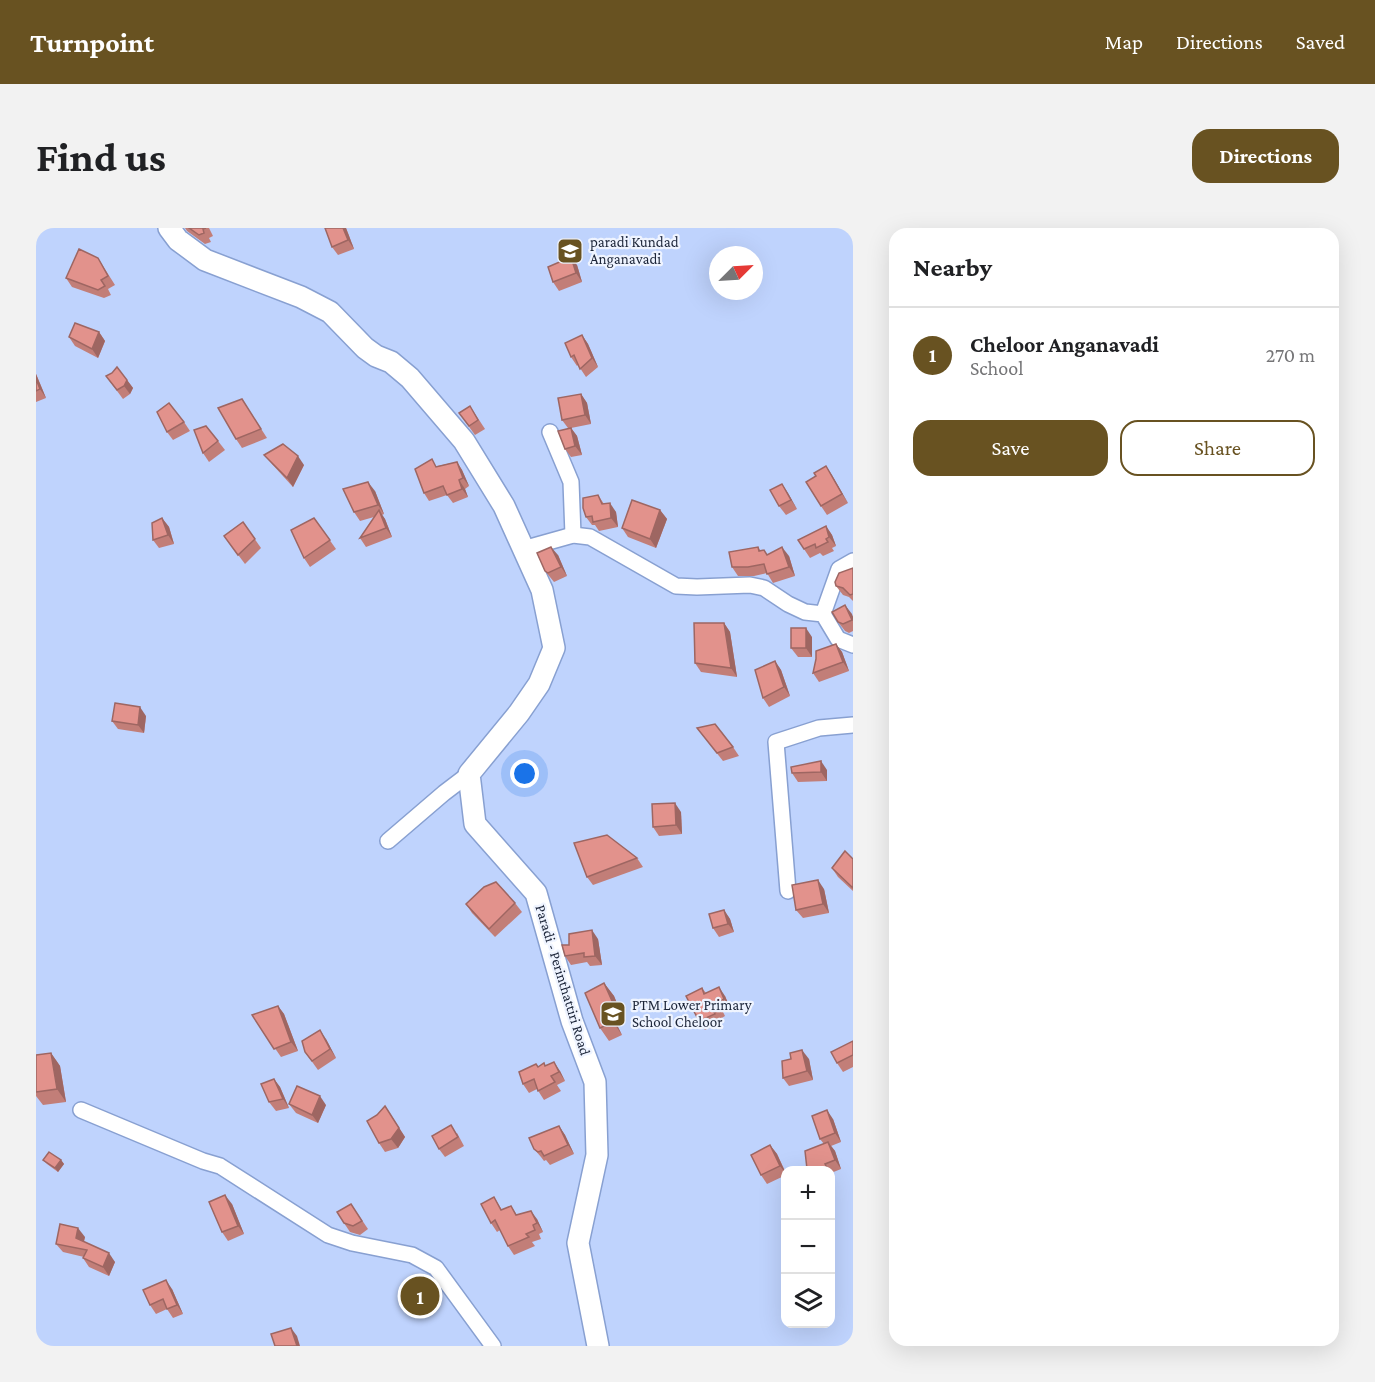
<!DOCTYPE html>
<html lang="en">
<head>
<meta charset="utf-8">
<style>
  :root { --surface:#fff; --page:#f2f2f2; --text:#202124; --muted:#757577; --line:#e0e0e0; --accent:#685221 }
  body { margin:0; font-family:"Crimson Pro",serif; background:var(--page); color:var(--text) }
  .controls { position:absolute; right:18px; bottom:18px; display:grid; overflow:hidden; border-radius:12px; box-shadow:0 6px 24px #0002 }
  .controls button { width:54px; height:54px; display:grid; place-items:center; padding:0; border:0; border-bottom:2px solid var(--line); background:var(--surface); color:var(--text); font:30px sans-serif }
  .compass { position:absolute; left:673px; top:18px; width:54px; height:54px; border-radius:50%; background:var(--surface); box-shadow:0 6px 24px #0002; rotate:66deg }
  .you { position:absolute; left:489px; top:546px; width:21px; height:21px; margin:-15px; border:4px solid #fff; border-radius:50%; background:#1a73e8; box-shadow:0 0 0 9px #1a73e833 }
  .badge { display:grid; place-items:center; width:39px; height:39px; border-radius:50%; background:var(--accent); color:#fff; font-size:20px; font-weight:700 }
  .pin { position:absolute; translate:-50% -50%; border:3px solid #fff; box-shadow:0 2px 6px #0006 }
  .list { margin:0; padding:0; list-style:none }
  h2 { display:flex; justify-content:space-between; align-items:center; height:78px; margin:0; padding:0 24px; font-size:26px }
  h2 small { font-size:20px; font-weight:400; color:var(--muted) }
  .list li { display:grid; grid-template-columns:39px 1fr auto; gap:18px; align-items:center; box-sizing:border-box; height:96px; padding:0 24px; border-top:2px solid var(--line) }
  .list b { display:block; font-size:22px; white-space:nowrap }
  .list p { margin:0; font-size:20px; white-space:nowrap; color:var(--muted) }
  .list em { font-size:20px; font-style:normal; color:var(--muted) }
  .actions { display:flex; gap:12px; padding:18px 24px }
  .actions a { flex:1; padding:14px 0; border:2px solid var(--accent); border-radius:18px; text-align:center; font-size:21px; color:var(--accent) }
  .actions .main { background:var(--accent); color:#fff }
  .icon { flex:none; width:33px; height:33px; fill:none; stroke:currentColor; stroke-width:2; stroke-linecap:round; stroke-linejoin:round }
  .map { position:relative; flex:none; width:817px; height:1118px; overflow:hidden; border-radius:18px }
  header { display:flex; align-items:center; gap:36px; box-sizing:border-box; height:84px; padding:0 30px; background:var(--accent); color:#fff }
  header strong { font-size:28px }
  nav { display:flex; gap:33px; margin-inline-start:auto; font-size:21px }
  .intro { display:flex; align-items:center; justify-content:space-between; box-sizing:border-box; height:144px; padding:0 36px }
  h1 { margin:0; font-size:42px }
  .button { padding:15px 27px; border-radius:18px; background:var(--accent); color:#fff; font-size:21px; font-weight:700 }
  main { display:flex; gap:36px; padding:0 36px }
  aside { flex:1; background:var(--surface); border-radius:18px; box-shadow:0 6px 24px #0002 }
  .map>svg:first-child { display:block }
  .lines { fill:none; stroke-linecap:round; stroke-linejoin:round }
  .minor-casing { stroke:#88a0d1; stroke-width:18 }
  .secondary-casing { stroke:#88a0d1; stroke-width:24 }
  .minor { stroke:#fff; stroke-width:15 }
  .secondary { stroke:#fff; stroke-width:21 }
  .wall { fill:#c27e78 }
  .shaded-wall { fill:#9e6662 }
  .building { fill:#e2928c; stroke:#9e6662; stroke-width:1.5 }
  .labels { text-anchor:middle; stroke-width:4.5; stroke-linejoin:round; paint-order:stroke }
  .poi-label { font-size:15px; fill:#1c2539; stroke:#eff4ff; text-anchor:start }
  .street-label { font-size:15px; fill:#1c2539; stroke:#eff4ff }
</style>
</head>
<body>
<header>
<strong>Turnpoint</strong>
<nav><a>Map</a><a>Directions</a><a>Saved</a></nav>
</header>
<div class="intro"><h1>Find us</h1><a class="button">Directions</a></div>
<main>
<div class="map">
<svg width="817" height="1118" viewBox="0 0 817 1118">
  <rect width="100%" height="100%" fill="#bfd3fd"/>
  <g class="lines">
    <g class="minor-casing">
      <g id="minor">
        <path d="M 514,204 L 535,254 L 537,307"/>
        <path d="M 487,321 L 537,307 L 554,309 L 640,358 L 661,359 L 714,357 L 728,360 L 752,376 L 769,384 L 787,386 L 802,411 L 817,417"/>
        <path d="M 787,386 L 803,341 L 817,333"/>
        <path d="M 352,613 L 408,565 L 433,546"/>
        <path d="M 752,663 L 740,514 L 783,500 L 817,497"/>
        <path d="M 45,882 L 167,933 L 184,938 L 292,1007 L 316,1015 L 376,1027 L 400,1040 L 457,1118"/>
      </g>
    </g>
    <g class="secondary-casing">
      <path id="secondary" d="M 133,0 L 142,12 L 169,32 L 265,69 L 294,84 L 329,120 L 340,128 L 355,134 L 374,150 L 428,213 L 468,278 L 506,362 L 518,420 L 503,456 L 483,485 L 433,546 L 439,596 L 500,665 L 536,793 L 559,854 L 561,927 L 542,1015 L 562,1118"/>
    </g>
    <use href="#minor" class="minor"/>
    <use href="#secondary" class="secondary"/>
  </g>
  <g class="wall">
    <path d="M 149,0 L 173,0 L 177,8 L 173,10 L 175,14 L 169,16 L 151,3 Z"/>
    <path d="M 310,0 L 318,21 L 302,27 L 296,19 Z"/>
    <path d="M 62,30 L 79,57 L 72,61 L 75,67 L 68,70 L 36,59 L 30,50 Z"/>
    <path d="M 541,37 L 546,54 L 523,63 L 517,54 Z"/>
    <path d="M 63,104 L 69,113 L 62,130 L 39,118 L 33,109 Z"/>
    <path d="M 546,107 L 552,116 L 562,139 L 550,149 L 542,137 L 541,138 L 535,129 Z"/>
    <path d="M 0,146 L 10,170 L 0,174 Z"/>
    <path d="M 70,148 L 91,152 L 97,160 L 94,166 L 87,171 Z"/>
    <path d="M 545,166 L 551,175 L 555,196 L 535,200 L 541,208 L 546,227 L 535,229 L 529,221 L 532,200 L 526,192 Z"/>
    <path d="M 206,171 L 231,210 L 206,220 L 200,211 Z"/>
    <path d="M 434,178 L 449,201 L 439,207 L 423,185 Z"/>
    <path d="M 148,194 L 154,203 L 137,212 L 131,204 Z"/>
    <path d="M 182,213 L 189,222 L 173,234 L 167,225 Z"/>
    <path d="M 228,227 L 268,237 L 257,259 L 235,235 Z"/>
    <path d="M 421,234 L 426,242 L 433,258 L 429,261 L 432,269 L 417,275 L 411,267 L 393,273 L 388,265 L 401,238 Z"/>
    <path d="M 790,238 L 812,275 L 791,287 L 785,278 L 780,248 Z"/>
    <path d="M 746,256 L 761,281 L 750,287 L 743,278 Z"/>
    <path d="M 339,263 L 348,286 L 346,287 L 349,291 L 356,309 L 330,319 L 324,310 L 338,289 L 324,293 L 318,284 Z"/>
    <path d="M 562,267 L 568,276 L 580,284 L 582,299 L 563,303 L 559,297 L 556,297 L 550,289 Z"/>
    <path d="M 624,282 L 631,291 L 620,320 L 592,309 L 586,300 Z"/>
    <path d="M 126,290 L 133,299 L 138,316 L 123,320 L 117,312 Z"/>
    <path d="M 278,290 L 300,321 L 274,339 L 268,330 Z"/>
    <path d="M 207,294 L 225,320 L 209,336 L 188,308 Z"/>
    <path d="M 790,298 L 796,307 L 800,318 L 796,320 L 798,323 L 787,328 L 784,325 L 774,330 L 768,321 Z"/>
    <path d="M 722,319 L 724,322 L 728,322 L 731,327 L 753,328 L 759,348 L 737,355 L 731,345 L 718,348 L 702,348 L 696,339 Z"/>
    <path d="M 522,327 L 531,348 L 518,354 L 509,343 Z"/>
    <path d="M 817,340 L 817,373 L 813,369 L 807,367 L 800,358 Z"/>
    <path d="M 809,377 L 817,389 L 817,403 L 813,405 L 809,403 L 802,394 Z"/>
    <path d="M 688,395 L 694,404 L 701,449 L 665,444 L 659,435 Z"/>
    <path d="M 776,409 L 776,429 L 762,429 L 755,420 Z"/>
    <path d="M 800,416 L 806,424 L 813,443 L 783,454 L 777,445 L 780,431 Z"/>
    <path d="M 739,433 L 745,442 L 754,468 L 733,479 L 727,470 Z"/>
    <path d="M 110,488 L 108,505 L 82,501 L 76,493 Z"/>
    <path d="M 661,500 L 697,519 L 703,528 L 687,533 Z"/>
    <path d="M 791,542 L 791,553 L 762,554 L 756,545 Z"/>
    <path d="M 645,584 L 646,606 L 623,608 L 617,599 Z"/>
    <path d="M 601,630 L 607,639 L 557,657 L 551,649 Z"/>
    <path d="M 817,631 L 817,663 L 802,649 L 796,640 Z"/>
    <path d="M 788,661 L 793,685 L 767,690 L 760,682 Z"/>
    <path d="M 479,675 L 486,684 L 459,709 L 436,685 L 430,676 Z"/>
    <path d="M 688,682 L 694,691 L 698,704 L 683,709 L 677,700 Z"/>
    <path d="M 562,711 L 566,737 L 554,738 L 551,734 L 535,737 L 529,728 L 533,717 Z"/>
    <path d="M 568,755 L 578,768 L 589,795 L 581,797 L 586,807 L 573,813 L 564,800 Z"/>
    <path d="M 666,760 L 670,765 L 689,768 L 694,780 L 687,784 L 689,788 L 684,791 L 685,794 L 669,802 L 663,793 Z"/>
    <path d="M 242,778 L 248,786 L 262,823 L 245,829 L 216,787 Z"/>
    <path d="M 290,811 L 300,830 L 282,842 L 269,824 Z"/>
    <path d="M 817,813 L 817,839 L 807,844 L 801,835 Z"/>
    <path d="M 15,825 L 24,838 L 30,874 L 7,877 L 0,868 L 0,827 Z"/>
    <path d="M 773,831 L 777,852 L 753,858 L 747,850 Z"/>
    <path d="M 502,839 L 524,843 L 529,853 L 521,857 L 525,863 L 508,872 L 501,861 L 493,865 L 487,856 Z"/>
    <path d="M 238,851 L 244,859 L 253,880 L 240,883 L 233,874 Z"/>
    <path d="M 253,876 L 290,877 L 282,895 L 260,885 Z"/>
    <path d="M 349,878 L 369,909 L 362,920 L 349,924 L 343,915 L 341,887 Z"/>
    <path d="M 797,891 L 805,914 L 795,918 L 799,923 L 805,941 L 795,945 L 799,954 L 795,956 L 795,942 L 772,942 L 771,941 L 788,916 L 784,911 Z"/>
    <path d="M 523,898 L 529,907 L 538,926 L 514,937 L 510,932 L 508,933 L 505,929 L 498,921 Z"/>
    <path d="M 421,905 L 428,918 L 409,929 L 403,921 Z"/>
    <path d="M 734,917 L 741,926 L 750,945 L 750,947 L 731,956 L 725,947 Z"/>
    <path d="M 7,932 L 25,932 L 28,936 L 22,944 L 11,936 Z"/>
    <path d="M 458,969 L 466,982 L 475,978 L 481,987 L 501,991 L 507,1004 L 503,1006 L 505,1011 L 496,1014 L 499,1018 L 478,1027 L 472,1018 L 464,1002 L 461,1004 L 455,995 Z"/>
    <path d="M 196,976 L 208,1006 L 192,1013 L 186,1004 Z"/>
    <path d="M 315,976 L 332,1001 L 324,1007 L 314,1004 L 308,995 Z"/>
    <path d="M 49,1009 L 48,1014 L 79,1034 L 73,1048 L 53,1039 L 47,1030 L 48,1029 L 27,1024 L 20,1016 Z"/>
    <path d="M 136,1061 L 147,1086 L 137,1090 L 131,1081 L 120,1086 L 114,1077 Z"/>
  </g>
  <g class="shaded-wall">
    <path d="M 307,0 L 310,0 L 318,21 L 312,12 Z"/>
    <path d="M 535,29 L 541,37 L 546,54 L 540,45 Z"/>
    <path d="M 63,104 L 69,113 L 62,130 L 56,121 Z"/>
    <path d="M 546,107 L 552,116 L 562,139 L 556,130 Z"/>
    <path d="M 0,146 L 10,170 L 4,161 L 0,151 Z"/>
    <path d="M 91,152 L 97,160 L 94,166 L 88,158 Z"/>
    <path d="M 545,166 L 551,175 L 555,196 L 549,187 Z"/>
    <path d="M 535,200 L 541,208 L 546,227 L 539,218 Z"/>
    <path d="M 262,228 L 268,237 L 257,259 L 251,250 Z"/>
    <path d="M 421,234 L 426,242 L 433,258 L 427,250 Z"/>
    <path d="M 790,238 L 796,247 L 812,275 L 806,266 Z"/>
    <path d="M 423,252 L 429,261 L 432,269 L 426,261 Z"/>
    <path d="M 332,254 L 339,263 L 348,286 L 342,277 Z"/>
    <path d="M 746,256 L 752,265 L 761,281 L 755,272 Z"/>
    <path d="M 574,275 L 580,284 L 582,299 L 575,290 Z"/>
    <path d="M 343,282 L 349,291 L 356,309 L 350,300 Z"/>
    <path d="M 624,282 L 631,291 L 620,320 L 614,311 Z"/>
    <path d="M 126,290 L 133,299 L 138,316 L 132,307 Z"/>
    <path d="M 790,298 L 796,307 L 800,318 L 793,309 Z"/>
    <path d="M 515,319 L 522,327 L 531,348 L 525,339 Z"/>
    <path d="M 746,319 L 753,328 L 759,348 L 753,339 Z"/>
    <path d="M 809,377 L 816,386 L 817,389 L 817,393 Z"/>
    <path d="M 688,395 L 694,404 L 701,449 L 695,440 Z"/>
    <path d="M 770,400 L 776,409 L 776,429 L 770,420 Z"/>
    <path d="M 800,416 L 806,424 L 813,443 L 807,434 Z"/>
    <path d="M 739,433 L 745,442 L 754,468 L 748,459 Z"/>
    <path d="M 104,479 L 110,488 L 108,505 L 102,497 Z"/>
    <path d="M 785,533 L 791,542 L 791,553 L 785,544 Z"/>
    <path d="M 639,575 L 645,584 L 646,606 L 640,597 Z"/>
    <path d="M 782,652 L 788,661 L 793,685 L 787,676 Z"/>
    <path d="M 688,682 L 694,691 L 698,704 L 692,696 Z"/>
    <path d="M 556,702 L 562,711 L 566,737 L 559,728 Z"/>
    <path d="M 568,755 L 578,768 L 589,795 L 580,782 Z"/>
    <path d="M 683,759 L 689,768 L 694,780 L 688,771 Z"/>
    <path d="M 242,778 L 248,786 L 262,823 L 255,814 Z"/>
    <path d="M 572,784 L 581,797 L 586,807 L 577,794 Z"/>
    <path d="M 284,802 L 290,811 L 300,830 L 294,821 Z"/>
    <path d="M 766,822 L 773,831 L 777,852 L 771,843 Z"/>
    <path d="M 15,825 L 24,838 L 30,874 L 21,861 Z"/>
    <path d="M 518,834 L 524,843 L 529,853 L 523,844 Z"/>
    <path d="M 238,851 L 244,859 L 253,880 L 247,871 Z"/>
    <path d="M 284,868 L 290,877 L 282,895 L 276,887 Z"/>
    <path d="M 349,878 L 369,909 L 362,920 L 355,911 Z"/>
    <path d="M 791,882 L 797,891 L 805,914 L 799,905 Z"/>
    <path d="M 523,898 L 529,907 L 538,926 L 532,917 Z"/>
    <path d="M 792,914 L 799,923 L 805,941 L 799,932 Z"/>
    <path d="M 734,917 L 741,926 L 750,946 L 744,938 Z"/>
    <path d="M 25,932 L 28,936 L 22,944 L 19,940 Z"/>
    <path d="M 189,967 L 196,976 L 208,1006 L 202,998 Z"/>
    <path d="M 495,983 L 501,991 L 507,1004 L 501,995 Z"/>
    <path d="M 42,1000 L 49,1009 L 46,1019 L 40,1010 Z"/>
    <path d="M 73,1025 L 79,1034 L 73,1048 L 67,1039 Z"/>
    <path d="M 130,1052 L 136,1061 L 147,1086 L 141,1077 Z"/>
    <path d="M 255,1100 L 261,1108 L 264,1118 L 261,1118 Z"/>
  </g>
  <g class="building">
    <path d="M 153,0 L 170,0 L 167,1 L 168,5 L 163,7 Z"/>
    <path d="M 289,0 L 307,0 L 312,12 L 296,19 Z"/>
    <path d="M 43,21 L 62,30 L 72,48 L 65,52 L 69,58 L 62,62 L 30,50 Z"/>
    <path d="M 535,29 L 540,45 L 517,54 L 512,39 Z"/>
    <path d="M 39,95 L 63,104 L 56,121 L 33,109 Z"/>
    <path d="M 546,107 L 556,130 L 544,141 L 538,127 L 535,129 L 529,115 Z"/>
    <path d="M 81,139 L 91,152 L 88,158 L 81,162 L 70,148 L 76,145 Z"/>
    <path d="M 0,151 L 4,161 L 0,163 Z"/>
    <path d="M 545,166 L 549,187 L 526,192 L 522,170 Z"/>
    <path d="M 206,171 L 225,201 L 200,211 L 182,180 Z"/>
    <path d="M 133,175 L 148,194 L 131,204 L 121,184 Z"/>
    <path d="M 434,178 L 442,192 L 433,198 L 423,185 Z"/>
    <path d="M 170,198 L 182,213 L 167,225 L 158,202 Z"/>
    <path d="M 535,200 L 539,218 L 529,221 L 522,203 Z"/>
    <path d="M 247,216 L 262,228 L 251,250 L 228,227 Z"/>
    <path d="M 396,231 L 400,239 L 421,234 L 427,250 L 423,252 L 426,261 L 411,267 L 407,258 L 388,265 L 379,241 Z"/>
    <path d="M 790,238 L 806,266 L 785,278 L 770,254 L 780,248 L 778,245 Z"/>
    <path d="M 332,254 L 342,277 L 318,284 L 307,261 Z"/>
    <path d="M 746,256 L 755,272 L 743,278 L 734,262 Z"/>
    <path d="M 562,267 L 566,276 L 574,275 L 575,290 L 557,294 L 556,288 L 550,289 L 547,280 L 547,270 Z"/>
    <path d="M 596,272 L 624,282 L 614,311 L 586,300 Z"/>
    <path d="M 343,282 L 350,300 L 324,310 Z"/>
    <path d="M 126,290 L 132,307 L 117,312 L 116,295 Z"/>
    <path d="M 278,290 L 294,312 L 268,330 L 255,302 Z"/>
    <path d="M 207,294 L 219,311 L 202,327 L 188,308 Z"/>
    <path d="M 790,298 L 793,309 L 790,311 L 792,314 L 780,320 L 779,316 L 768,321 L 762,312 Z"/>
    <path d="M 515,319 L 525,339 L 512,345 L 509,343 L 501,325 Z"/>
    <path d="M 722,319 L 723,323 L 728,322 L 731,327 L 746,319 L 753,339 L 731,346 L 728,336 L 712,339 L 696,339 L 693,324 Z"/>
    <path d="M 817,340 L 817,366 L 814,367 L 807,360 L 800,358 L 799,354 L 803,345 Z"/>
    <path d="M 809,377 L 816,392 L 807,396 L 802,394 L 796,384 Z"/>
    <path d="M 658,395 L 688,395 L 695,440 L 659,435 Z"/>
    <rect x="755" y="400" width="15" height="20"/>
    <path d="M 800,416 L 807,434 L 777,445 L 780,431 L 780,423 Z"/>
    <path d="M 739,433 L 748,459 L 727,470 L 719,442 Z"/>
    <path d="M 79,475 L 104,479 L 102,497 L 76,493 Z"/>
    <path d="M 679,496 L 697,519 L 681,525 L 661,500 Z"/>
    <path d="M 785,533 L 785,544 L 756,545 L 755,539 Z"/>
    <path d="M 639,575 L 640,597 L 617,599 L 616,576 Z"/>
    <path d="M 571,607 L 601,630 L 551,649 L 538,615 Z"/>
    <path d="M 809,623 L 817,631 L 817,660 L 796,640 Z"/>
    <path d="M 782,652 L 787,676 L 760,682 L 756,657 Z"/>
    <path d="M 460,654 L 479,675 L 453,701 L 430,676 L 448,659 Z"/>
    <path d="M 688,682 L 692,696 L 677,700 L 673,686 Z"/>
    <path d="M 556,702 L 559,728 L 548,729 L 548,725 L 529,728 L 526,717 L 533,717 L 533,706 Z"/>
    <path d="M 568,755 L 580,782 L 572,784 L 577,794 L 564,800 L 549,765 Z"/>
    <path d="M 683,759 L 688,771 L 681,775 L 683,779 L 677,782 L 679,786 L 663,793 L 650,768 L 666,760 L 668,766 Z"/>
    <path d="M 242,778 L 255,814 L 238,821 L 216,787 Z"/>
    <path d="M 284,802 L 294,821 L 276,833 L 269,824 L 266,813 Z"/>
    <path d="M 817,813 L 817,827 L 801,835 L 795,824 Z"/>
    <path d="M 766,822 L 771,843 L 747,850 L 746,833 L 755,831 L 754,825 Z"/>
    <path d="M 15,825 L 21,861 L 0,864 L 0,827 Z"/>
    <path d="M 518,834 L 523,844 L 515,848 L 519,854 L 502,863 L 498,851 L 487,856 L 483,844 L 500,836 L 502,839 L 508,835 L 509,838 Z"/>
    <path d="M 238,851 L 247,871 L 233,874 L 225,856 Z"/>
    <path d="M 261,858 L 284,868 L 276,887 L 253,876 Z"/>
    <path d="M 349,878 L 363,900 L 355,911 L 343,915 L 331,893 L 341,887 Z"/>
    <path d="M 791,882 L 799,905 L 784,911 L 776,888 Z"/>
    <path d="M 415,897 L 422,909 L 403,921 L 396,908 Z"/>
    <path d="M 523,898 L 532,917 L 508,928 L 505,923 L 502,924 L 498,921 L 493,910 Z"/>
    <path d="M 792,914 L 799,932 L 789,936 L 792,942 L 778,942 L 776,939 L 771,941 L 769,923 Z"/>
    <path d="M 734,917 L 744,938 L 725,947 L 715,927 Z"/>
    <path d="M 13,924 L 25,932 L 19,940 L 7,932 Z"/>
    <path d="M 189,967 L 202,998 L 186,1004 L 173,974 Z"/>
    <path d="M 458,969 L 465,982 L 475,978 L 480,987 L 495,983 L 501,995 L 497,997 L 499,1002 L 490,1006 L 493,1009 L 472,1018 L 459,992 L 455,995 L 445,976 Z"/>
    <path d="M 315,976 L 326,993 L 317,998 L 308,995 L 301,984 Z"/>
    <path d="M 24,996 L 42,1000 L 40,1010 L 73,1025 L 67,1039 L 47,1030 L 51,1022 L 20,1016 Z"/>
    <path d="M 130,1052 L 141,1077 L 131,1081 L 127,1071 L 114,1077 L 107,1062 Z"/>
    <path d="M 255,1100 L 261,1118 L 239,1118 L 235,1106 Z"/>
  </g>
  <defs>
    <g id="school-square" transform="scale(1.35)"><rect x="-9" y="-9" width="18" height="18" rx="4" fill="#685221" stroke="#eff4ff"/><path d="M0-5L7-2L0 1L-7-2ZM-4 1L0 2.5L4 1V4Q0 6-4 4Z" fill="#fff"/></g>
  </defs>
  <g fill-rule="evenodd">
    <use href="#school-square" x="534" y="23"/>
    <use href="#school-square" x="577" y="786"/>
  </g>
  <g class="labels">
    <g class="poi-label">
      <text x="554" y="19">paradi Kundad<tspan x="554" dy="17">Anganavadi</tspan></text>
      <text x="596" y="782">PTM Lower Primary<tspan x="596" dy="17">School Cheloor</tspan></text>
    </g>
    <g class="street-label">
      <text transform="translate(527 752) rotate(73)" y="5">Paradi - Perinthattiri Road</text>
    </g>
  </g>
</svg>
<div class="controls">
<button>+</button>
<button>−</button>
<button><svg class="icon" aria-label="layers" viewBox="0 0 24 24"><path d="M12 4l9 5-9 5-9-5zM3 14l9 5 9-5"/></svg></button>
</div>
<svg class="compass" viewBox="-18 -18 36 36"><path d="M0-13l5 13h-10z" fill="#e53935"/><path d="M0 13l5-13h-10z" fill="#757577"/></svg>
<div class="you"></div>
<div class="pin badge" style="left:384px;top:1068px">1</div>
</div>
<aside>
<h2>Nearby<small></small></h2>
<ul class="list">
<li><span class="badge">1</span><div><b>Cheloor Anganavadi</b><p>School</p></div><em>270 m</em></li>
</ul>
<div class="actions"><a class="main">Save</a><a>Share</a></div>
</aside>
</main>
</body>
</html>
